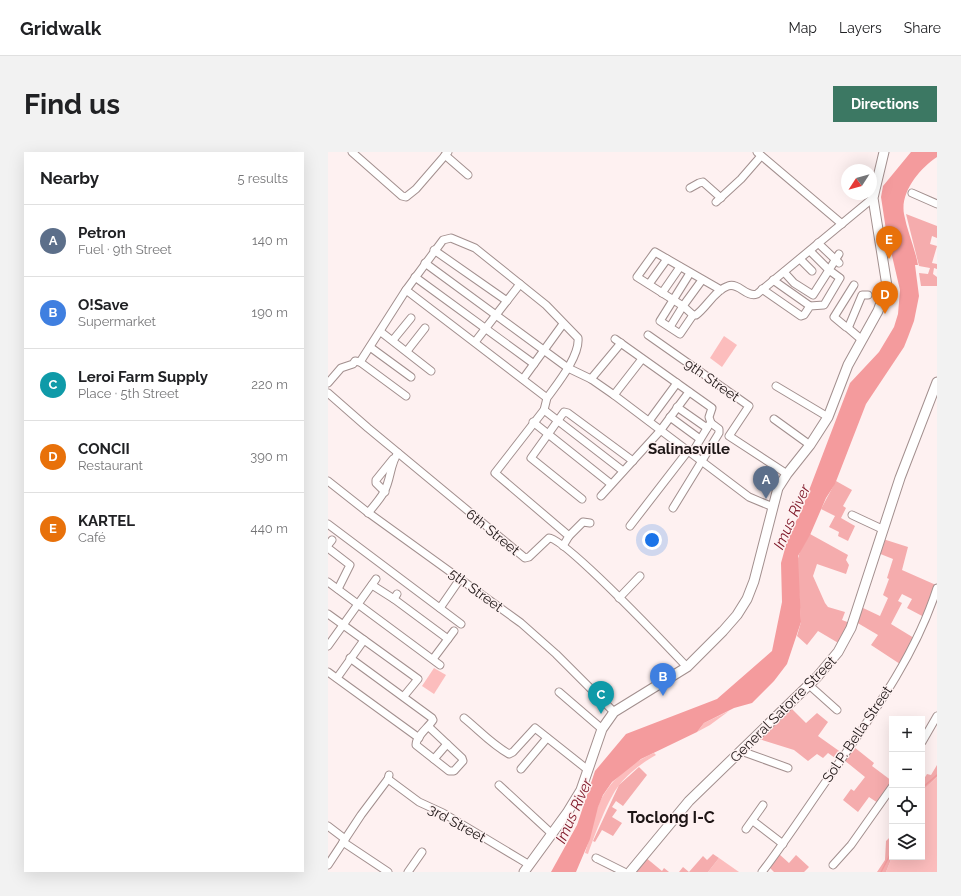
<!DOCTYPE html>
<html lang="en">
<head>
<meta charset="utf-8">
<style>
  :root { --surface:#fff; --page:#f2f2f2; --text:#202124; --muted:#757577; --line:#e0e0e0; --accent:#3c7863 }
  body { margin:0; font-family:Raleway,sans-serif; background:var(--page); color:var(--text) }
  .controls { position:absolute; right:12px; bottom:12px; display:grid; overflow:hidden; border-radius:0px; box-shadow:0 4px 16px #0002 }
  .controls button { width:36px; height:36px; display:grid; place-items:center; padding:0; border:0; border-bottom:1px solid var(--line); background:var(--surface); color:var(--text); font:20px sans-serif }
  .compass { position:absolute; left:513px; top:12px; width:36px; height:36px; border-radius:50%; background:var(--surface); box-shadow:0 4px 16px #0002; rotate:234deg }
  .you { position:absolute; left:324px; top:388px; width:14px; height:14px; margin:-10px; border:3px solid #fff; border-radius:50%; background:#1a73e8; box-shadow:0 0 0 6px #1a73e833 }
  .badge { display:grid; place-items:center; width:26px; height:26px; border-radius:50%; background:var(--accent); color:#fff; font-size:13px; font-weight:700 }
  .pin { position:absolute; translate:-50% -33px; filter:drop-shadow(0 1px 2px #0008) }
  .pin::after { content:''; position:absolute; top:21px; width:14px; height:12px; background:inherit; clip-path:polygon(0 0,100% 0,50% 100%) }
  .list { margin:0; padding:0; list-style:none }
  h2 { display:flex; justify-content:space-between; align-items:center; height:52px; margin:0; padding:0 16px; font-size:17px }
  h2 small { font-size:13px; font-weight:400; color:var(--muted) }
  .list li { display:grid; grid-template-columns:26px 1fr auto; gap:12px; align-items:center; box-sizing:border-box; height:72px; padding:0 16px; border-top:1px solid var(--line) }
  .list b { display:block; font-size:15px; white-space:nowrap }
  .list p { margin:0; font-size:13px; white-space:nowrap; color:var(--muted) }
  .list em { font-size:13px; font-style:normal; color:var(--muted) }
  .icon { flex:none; width:22px; height:22px; fill:none; stroke:currentColor; stroke-width:2; stroke-linecap:round; stroke-linejoin:round }
  .map { position:relative; flex:none; width:609px; height:720px; overflow:hidden; border-radius:0px }
  header { display:flex; align-items:center; gap:24px; box-sizing:border-box; height:56px; padding:0 20px; background:var(--surface); border-bottom:1px solid var(--line) }
  header strong { font-size:19px }
  nav { display:flex; gap:22px; margin-inline-start:auto; font-size:14px }
  .intro { display:flex; align-items:center; justify-content:space-between; box-sizing:border-box; height:96px; padding:0 24px }
  h1 { margin:0; font-size:28px }
  .button { padding:10px 18px; border-radius:0px; background:var(--accent); color:#fff; font-size:14px; font-weight:700 }
  main { display:flex; gap:24px; padding:0 24px }
  aside { flex:1; background:var(--surface); border-radius:0px; box-shadow:0 4px 16px #0002 }
  .map>svg:first-child { display:block }
  .green { fill:#fcbdbd }
  .forest { fill:#f5acad }
  .water { fill:#f49b9d }
  .lines { fill:none; stroke-linecap:round; stroke-linejoin:round }
  .stream { stroke:#f49b9d; stroke-width:1.5 }
  .street-casing { stroke:#a28f8e; stroke-width:9 }
  .secondary-casing { stroke:#a28f8e; stroke-width:11 }
  .street { stroke:#fff; stroke-width:7 }
  .secondary { stroke:#fff; stroke-width:9 }
  .labels { text-anchor:middle; stroke-width:3; stroke-linejoin:round; paint-order:stroke }
  .street-label { font-size:14px; fill:#1d1515; stroke:#fef1f1 }
  .neighbourhood-label { font-size:15px; font-weight:bold; fill:#1d1515; stroke:#fef1f1 }
  .water-label { font-size:15px; font-style:italic; fill:#7e1627; stroke:#fef1f1 }
  .quarter-label { font-size:16px; font-weight:bold; fill:#1d1515; stroke:#fef1f1 }
</style>
</head>
<body>
<header>
<strong>Gridwalk</strong>
<nav><a>Map</a><a>Layers</a><a>Share</a></nav>
</header>
<div class="intro"><h1>Find us</h1><a class="button">Directions</a></div>
<main>
<aside>
<h2>Nearby<small>5 results</small></h2>
<ul class="list">
<li><span class="badge" style="background:#5c6f8a">A</span><div><b>Petron</b><p>Fuel · 9th Street</p></div><em>140 m</em></li>
<li><span class="badge" style="background:#3f7fe0">B</span><div><b>O!Save</b><p>Supermarket</p></div><em>190 m</em></li>
<li><span class="badge" style="background:#0f9aa8">C</span><div><b>Leroi Farm Supply</b><p>Place · 5th Street</p></div><em>220 m</em></li>
<li><span class="badge" style="background:#e8710a">D</span><div><b>CONCII</b><p>Restaurant</p></div><em>390 m</em></li>
<li><span class="badge" style="background:#e8710a">E</span><div><b>KARTEL</b><p>Café</p></div><em>440 m</em></li>
</ul>
</aside>
<div class="map">
<svg width="609" height="720" viewBox="0 0 609 720">
  <rect width="100%" height="100%" fill="#fef1f1"/>
  <g class="green">
    <path d="M 396,184 L 409,193 L 394,215 L 382,206 Z"/>
    <path d="M 106,516 L 118,523 L 106,542 L 94,534 Z"/>
    <path d="M 401,559 L 382,573 L 369,580 L 376,571 Z"/>
    <path d="M 326,601 L 328,603 C 315,610 301,621 292,632 C 280,646 266,685 260,702 L 257,701 C 261,689 263,679 266,668 C 272,636 298,613 326,601 Z"/>
    <path d="M 609,625 L 609,720 L 558,720 L 564,705 L 594,705 L 594,639 Z"/>
    <path d="M 391,706 L 411,720 L 380,720 Z"/>
  </g>
  <g class="forest">
    <path d="M 578,62 L 609,74 L 609,86 L 604,84 L 602,92 L 609,94 L 604,111 L 609,112 L 609,117 L 606,116 L 605,122 L 609,125 L 609,134 L 593,134 L 591,121 L 600,122 L 602,116 L 591,114 Z"/>
    <path d="M 508,329 L 524,338 L 515,354 L 518,356 L 513,366 L 527,374 L 520,389 L 510,384 L 511,380 L 501,375 L 507,364 L 493,357 Z"/>
    <path d="M 482,382 L 520,403 L 518,408 L 521,413 L 518,422 L 489,412 L 485,424 L 497,451 L 500,455 L 517,460 L 514,468 L 522,471 L 512,492 L 490,479 L 479,493 L 469,484 L 473,470 L 469,410 L 472,399 Z"/>
    <path d="M 555,387 L 580,395 L 574,418 L 608,433 L 596,465 L 579,456 L 584,447 L 574,442 L 570,449 L 574,451 L 563,472 L 586,486 L 572,512 L 543,493 L 550,483 L 528,470 L 533,455 L 552,464 L 560,446 L 555,443 L 561,427 L 559,426 L 565,407 L 550,401 Z"/>
    <path d="M 463,556 L 478,571 L 489,561 L 500,570 L 490,584 L 514,601 L 510,608 L 500,601 L 495,606 L 489,602 L 480,609 L 466,598 L 431,587 Z"/>
    <path d="M 526,595 L 546,611 L 544,614 L 564,629 L 564,632 L 550,651 L 541,645 L 530,660 L 515,648 L 523,637 L 526,639 L 537,625 L 516,608 Z"/>
    <path d="M 609,613 L 609,625 L 594,639 L 594,630 L 599,622 L 603,623 Z"/>
    <path d="M 311,615 L 319,623 L 295,654 L 288,649 L 284,655 L 289,658 L 284,665 L 294,671 L 285,684 L 274,678 L 267,690 L 265,689 L 291,633 Z"/>
    <path d="M 564,683 L 564,705 L 558,720 L 549,720 L 557,708 L 558,689 Z"/>
    <path d="M 385,702 L 391,706 L 380,720 L 351,720 L 355,715 L 361,720 L 375,704 L 379,708 Z"/>
    <path d="M 451,702 L 461,711 L 468,703 L 481,715 L 476,720 L 446,720 L 442,716 Z"/>
    <path d="M 317,705 L 334,719 L 336,716 L 341,720 L 306,720 Z"/>
  </g>
  <path class="water" d="M 583,0 L 609,0 L 609,5 C 592,16 572,40 576,62 C 579,79 587,96 590,113 L 587,113 L 591,144 L 586,169 L 580,185 L 576,195 L 538,252 L 507,332 L 498,346 L 482,383 L 470,404 L 473,470 L 459,512 L 446,529 L 424,551 L 406,556 L 376,571 L 369,580 L 313,607 L 284,630 L 275,643 L 270,655 L 262,687 L 248,720 L 223,720 L 249,673 L 267,619 L 298,582 L 389,547 L 444,499 L 454,450 L 453,411 L 461,382 L 472,362 L 522,231 L 551,200 L 566,175 L 570,162 L 572,138 L 558,78 L 553,45 L 555,34 Z"/>
  <g class="lines">
    <g class="stream">
      <path d="M 594,636 L 609,623"/>
      <path d="M 553,720 L 564,699"/>
    </g>
    <g class="street-casing">
      <g id="street">
        <path d="M 24,0 L 74,44 L 78,45 L 88,37 L 120,0"/>
        <path d="M 429,0 L 514,72"/>
        <path d="M 117,3 L 140,23"/>
        <path d="M 362,36 L 371,31 L 375,30 L 393,46"/>
        <path d="M 584,41 L 609,52"/>
        <path d="M 388,50 L 413,27 L 433,4"/>
        <path d="M 490,91 L 511,111"/>
        <path d="M 106,98 L 179,149"/>
        <path d="M 472,107 L 484,119"/>
        <path d="M 97,111 L 240,216 L 263,227 L 286,243 L 421,345 L 445,355"/>
        <path d="M 456,120 L 466,131 L 485,143 L 501,118 L 482,99"/>
        <path d="M 362,121 L 332,169 L 352,182 L 365,163"/>
        <path d="M 87,125 L 206,212"/>
        <path d="M 445,128 L 482,154"/>
        <path d="M 321,132 L 339,107"/>
        <path d="M 526,133 L 506,165 L 518,175 L 521,174 L 534,143 L 540,143"/>
        <path d="M 434,137 L 473,164 L 476,163 L 482,154 L 496,153 L 512,126 L 501,118 L 511,102"/>
        <path d="M 393,138 L 327,100 L 309,125 L 355,154 L 365,163 L 368,163 C 379,155 387,138 400,134 C 411,130 418,146 429,142 L 545,46"/>
        <path d="M 334,141 L 352,115"/>
        <path d="M 342,175 L 355,154 L 374,128"/>
        <path d="M 520,176 L 534,188"/>
        <path d="M 53,180 L 103,219"/>
        <path d="M 320,183 L 421,254 L 401,284 L 459,322"/>
        <path d="M 287,187 L 384,256 L 381,265 L 383,271"/>
        <path d="M 65,188 L 83,166"/>
        <path d="M 147,190 L 192,132"/>
        <path d="M 42,195 L 83,225"/>
        <path d="M 79,199 L 97,176"/>
        <path d="M 32,210 L 78,244"/>
        <path d="M 195,227 L 235,172"/>
        <path d="M 263,227 L 293,191"/>
        <path d="M 0,231 L 13,216 L 25,212 L 27,209 L 32,210 L 78,138"/>
        <path d="M 448,234 L 500,265"/>
        <path d="M 0,241 L 40,276 L 197,406 L 201,405 L 221,386 C 237,386 341,496 359,515"/>
        <path d="M 286,243 L 314,207"/>
        <path d="M 219,246 C 229,232 252,204 250,186 L 218,153 L 147,96 L 123,86 L 115,88 L 78,138 L 219,246 L 216,258 L 167,321 L 241,384 L 235,394"/>
        <path d="M 349,255 L 379,276"/>
        <path d="M 216,258 L 295,319"/>
        <path d="M 342,265 L 372,287"/>
        <path d="M 446,267 L 482,293"/>
        <path d="M 321,269 L 349,231"/>
        <path d="M 205,270 L 283,332"/>
        <path d="M 364,301 L 381,273"/>
        <path d="M 0,329 L 38,359 L 193,471 L 228,502 L 286,560"/>
        <path d="M 57,340 L 48,331 L 48,328 L 65,307"/>
        <path d="M 273,344 L 332,279 L 361,240"/>
        <path d="M 254,347 L 203,306 L 236,260 L 240,261 L 305,309"/>
        <path d="M 345,356 L 391,281 L 391,277 L 383,271"/>
        <path d="M 40,361 C 46,354 52,347 56,340 C 63,328 62,311 70,301"/>
        <path d="M 524,363 L 554,377"/>
        <path d="M 0,372 L 133,472"/>
        <path d="M 302,374 L 360,299"/>
        <path d="M 241,384 L 255,370 L 262,371"/>
        <path d="M 0,393 L 4,388"/>
        <path d="M 0,396 L 22,413 L 10,437"/>
        <path d="M 0,430 L 112,513"/>
        <path d="M 44,433 L 66,447"/>
        <path d="M 69,442 L 66,447 L 120,487"/>
        <path d="M 291,446 L 312,424"/>
        <path d="M 112,456 L 132,427"/>
        <path d="M 0,462 L 90,527 L 76,544"/>
        <path d="M 0,494 L 48,427"/>
        <path d="M 22,506 L 104,566 L 105,568 C 100,576 88,584 88,593 L 121,619 L 126,619 L 135,609 L 134,606 L 101,575"/>
        <path d="M 105,507 L 126,479"/>
        <path d="M 0,520 L 91,586"/>
        <path d="M 9,526 L 36,488"/>
        <path d="M 481,533 L 509,558"/>
        <path d="M 231,540 L 274,577"/>
        <path d="M 136,566 C 151,578 163,592 181,602 L 185,600 L 207,576 L 260,618"/>
        <path d="M 594,590 L 609,564"/>
        <path d="M 413,599 L 460,616"/>
        <path d="M 106,607 L 119,592"/>
        <path d="M 193,617 L 219,586"/>
        <path d="M 60,627 L 91,650 L 115,661 L 200,712"/>
        <path d="M 171,633 L 223,681"/>
        <path d="M 425,669 L 455,692"/>
        <path d="M 0,674 L 17,687"/>
        <path d="M 418,677 L 435,653"/>
        <path d="M 15,690 L 60,720"/>
        <path d="M 268,706 L 296,720"/>
        <path d="M 0,713 L 33,663 L 60,627 L 61,623"/>
        <path d="M 505,713 L 523,693 L 564,635"/>
        <path d="M 80,720 L 94,700"/>
        <path d="M 434,720 C 460,686 483,650 508,615 C 547,559 588,502 609,436"/>
      </g>
    </g>
    <g class="secondary-casing">
      <g id="secondary">
        <path d="M 196,720 L 239,661 L 253,638 L 274,577 L 286,560 L 359,515 L 395,479 L 409,463 L 419,447 L 426,429 L 450,336 L 459,322 L 482,293 L 500,265 L 520,213 L 550,159 L 559,134 L 545,46 L 556,0"/>
        <path d="M 302,720 L 361,649 L 489,525 L 510,500 L 523,476 L 572,326 L 609,230"/>
      </g>
    </g>
    <use href="#street" class="street"/>
    <use href="#secondary" class="secondary"/>
  </g>
  <g class="labels">
    <g class="street-label">
      <text transform="translate(384 228) rotate(35)" y="5">9th Street</text>
      <text transform="translate(165 380) rotate(39)" y="5">6th Street</text>
      <text transform="translate(148 438) rotate(36)" y="5">5th Street</text>
      <text transform="translate(455 557) rotate(-45)" y="5">General Satorre Street</text>
      <text transform="translate(529 582) rotate(-56)" y="5">Sol P. Bella Street</text>
      <text transform="translate(129 671) rotate(29)" y="5">3rd Street</text>
    </g>
    <g class="neighbourhood-label">
      <text x="361" y="302">Salinasville</text>
    </g>
    <g class="water-label">
      <text transform="translate(464 365) rotate(-66)" y="5">Imus River</text>
      <text transform="translate(246 659) rotate(-66)" y="5">Imus River</text>
    </g>
    <g class="quarter-label">
      <text x="343" y="671">Toclong I-C</text>
    </g>
  </g>
</svg>
<div class="controls">
<button>+</button>
<button>−</button>
<button><svg class="icon" aria-label="locate" viewBox="0 0 24 24"><circle cx="12" cy="12" r="6"/><path d="M12 2v4M12 18v4M2 12h4M18 12h4"/></svg></button>
<button><svg class="icon" aria-label="layers" viewBox="0 0 24 24"><path d="M12 4l9 5-9 5-9-5zM3 14l9 5 9-5"/></svg></button>
</div>
<svg class="compass" viewBox="-18 -18 36 36"><path d="M0-13l5 13h-10z" fill="#e53935"/><path d="M0 13l5-13h-10z" fill="#757577"/></svg>
<div class="you"></div>
<div class="pin badge" style="left:438px;top:347px;background:#5c6f8a">A</div>
<div class="pin badge" style="left:335px;top:544px;background:#3f7fe0">B</div>
<div class="pin badge" style="left:273px;top:562px;background:#0f9aa8">C</div>
<div class="pin badge" style="left:557px;top:162px;background:#e8710a">D</div>
<div class="pin badge" style="left:561px;top:107px;background:#e8710a">E</div>
</div>
</main>
</body>
</html>
